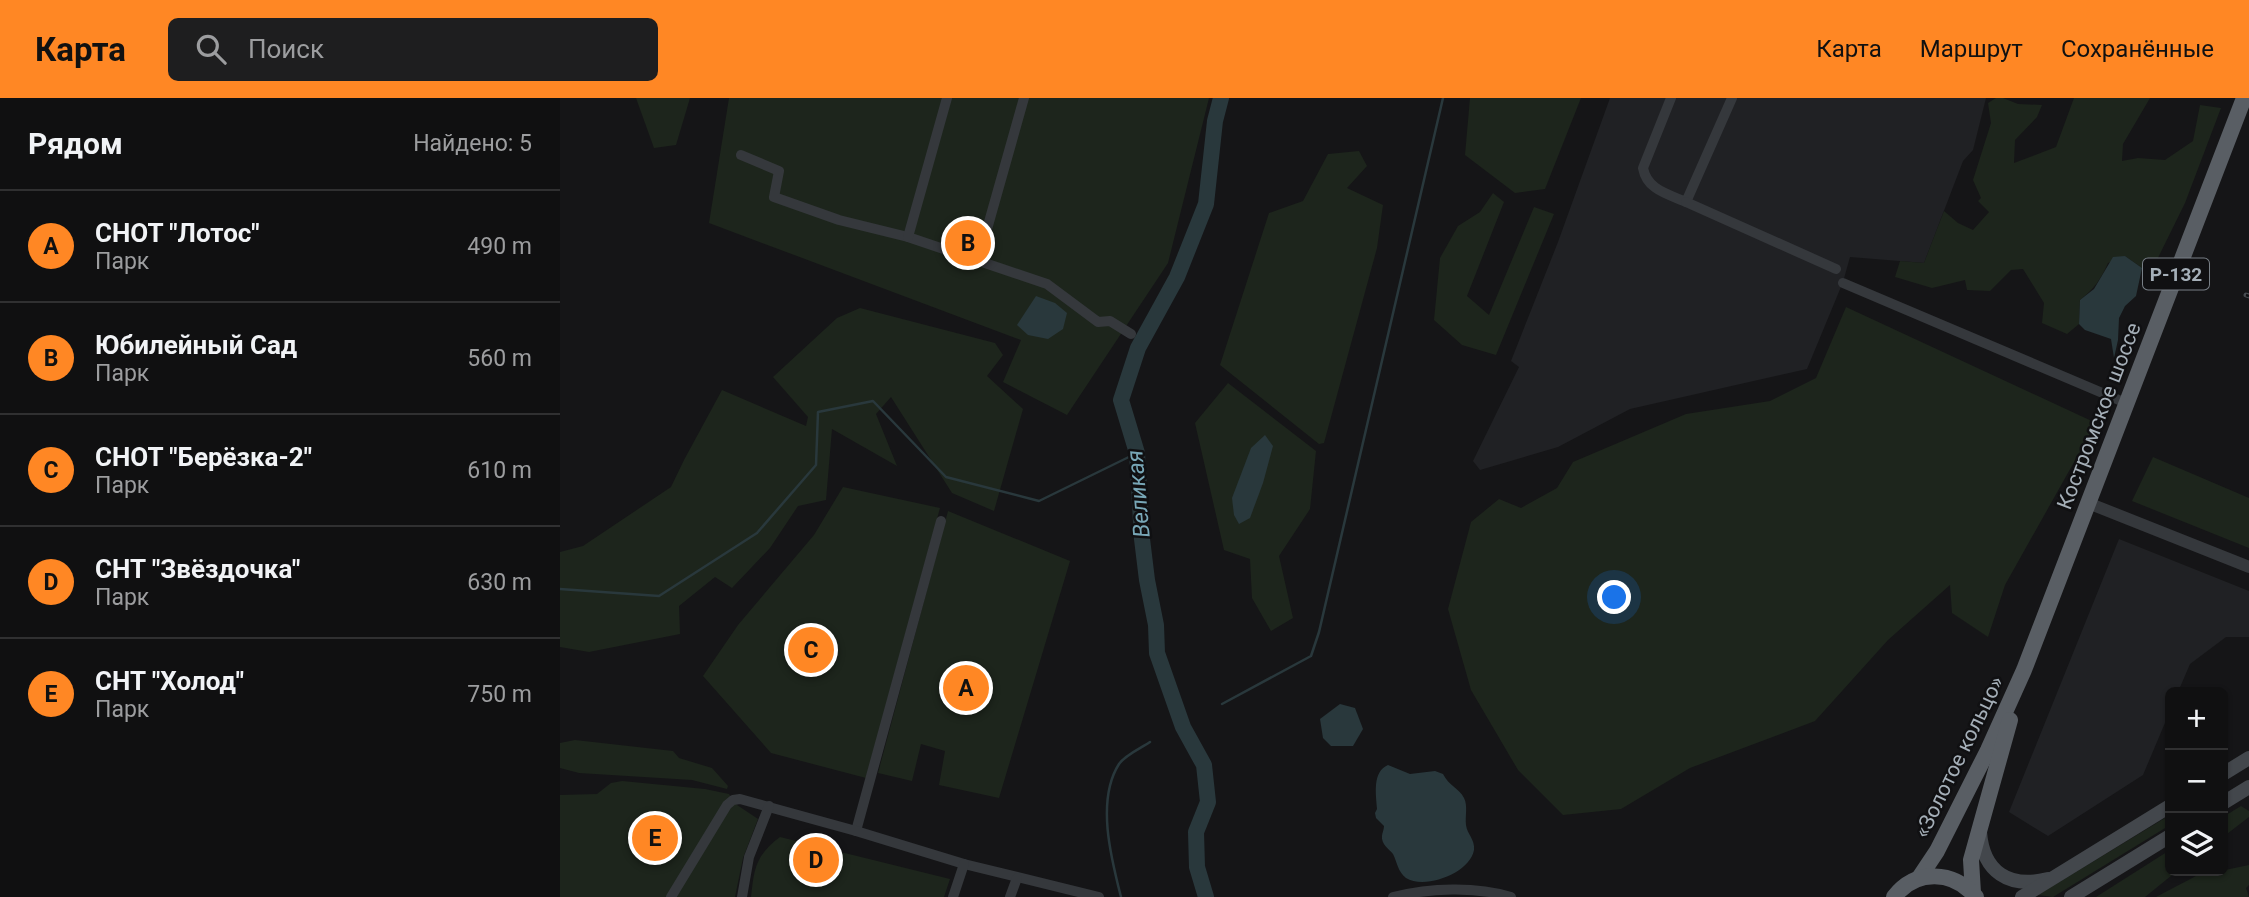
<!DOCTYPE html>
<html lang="ru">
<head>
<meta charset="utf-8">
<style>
  :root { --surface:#101011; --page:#1e1e1f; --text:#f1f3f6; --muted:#9c9d9f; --line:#303031; --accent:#ff8724 }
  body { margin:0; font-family:Roboto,sans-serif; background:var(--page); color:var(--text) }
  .controls { position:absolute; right:21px; bottom:21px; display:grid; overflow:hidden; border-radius:10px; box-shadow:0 2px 5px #0004 }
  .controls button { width:63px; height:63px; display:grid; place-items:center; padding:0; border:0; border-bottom:2px solid var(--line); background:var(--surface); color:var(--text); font:35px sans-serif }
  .you { position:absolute; left:1055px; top:500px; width:24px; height:24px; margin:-18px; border:5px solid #fff; border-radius:50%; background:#1a73e8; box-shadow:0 0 0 10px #1a73e833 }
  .badge { display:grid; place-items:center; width:46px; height:46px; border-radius:50%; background:var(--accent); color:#111; font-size:23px; font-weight:700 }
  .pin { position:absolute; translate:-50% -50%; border:4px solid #fff; box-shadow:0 2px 7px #0006 }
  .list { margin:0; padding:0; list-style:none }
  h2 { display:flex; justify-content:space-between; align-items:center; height:91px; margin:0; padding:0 28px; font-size:30px }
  h2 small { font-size:23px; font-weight:400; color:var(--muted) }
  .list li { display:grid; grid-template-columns:46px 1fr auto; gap:21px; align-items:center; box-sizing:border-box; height:112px; padding:0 28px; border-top:2px solid var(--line) }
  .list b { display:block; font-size:26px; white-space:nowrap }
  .list p { margin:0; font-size:23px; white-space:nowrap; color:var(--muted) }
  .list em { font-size:23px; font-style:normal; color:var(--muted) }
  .icon { flex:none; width:38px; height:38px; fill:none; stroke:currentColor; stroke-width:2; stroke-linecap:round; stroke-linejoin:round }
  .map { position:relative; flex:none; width:1689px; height:799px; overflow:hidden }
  header { display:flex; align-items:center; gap:42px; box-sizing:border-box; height:98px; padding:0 35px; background:var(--accent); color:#111 }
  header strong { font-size:33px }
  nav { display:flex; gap:38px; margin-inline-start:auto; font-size:24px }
  .search { width:490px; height:63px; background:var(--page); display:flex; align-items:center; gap:18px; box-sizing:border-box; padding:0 24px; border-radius:10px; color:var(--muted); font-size:26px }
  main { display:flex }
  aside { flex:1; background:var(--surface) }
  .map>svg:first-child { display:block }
  .built { fill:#202124 }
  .green { fill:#1d251c }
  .water { fill:#29383c }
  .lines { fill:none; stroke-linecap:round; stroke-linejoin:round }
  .stream { stroke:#29383c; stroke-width:2.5 }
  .river { stroke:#29383c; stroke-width:16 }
  .minor { stroke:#35383c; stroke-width:10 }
  .tertiary { stroke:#35383c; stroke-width:12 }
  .secondary { stroke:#43474c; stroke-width:14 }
  .trunk { stroke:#595e64; stroke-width:16 }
  .rail-casing { stroke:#484c51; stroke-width:5 }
  .rail { stroke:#101012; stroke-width:2.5; stroke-dasharray:8; stroke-linecap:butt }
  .labels { text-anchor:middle; stroke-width:5; stroke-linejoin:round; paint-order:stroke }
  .shield { fill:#101012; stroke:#787f86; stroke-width:2 }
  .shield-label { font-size:19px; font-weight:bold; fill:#a5afb8 }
  .street-label { font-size:21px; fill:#a5afb8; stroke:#101012 }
  .water-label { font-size:23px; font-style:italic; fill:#78a7b7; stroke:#101012 }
</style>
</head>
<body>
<header>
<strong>Карта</strong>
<div class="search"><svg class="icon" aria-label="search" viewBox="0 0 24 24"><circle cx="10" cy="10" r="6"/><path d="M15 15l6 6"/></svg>Поиск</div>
<nav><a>Карта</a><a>Маршрут</a><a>Сохранённые</a></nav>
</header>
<main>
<aside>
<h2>Рядом<small>Найдено: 5</small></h2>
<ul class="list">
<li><span class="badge">A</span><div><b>СНОТ &quot;Лотос&quot;</b><p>Парк</p></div><em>490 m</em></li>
<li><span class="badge">B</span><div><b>Юбилейный Сад</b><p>Парк</p></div><em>560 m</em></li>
<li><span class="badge">C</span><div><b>СНОТ &quot;Берёзка-2&quot;</b><p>Парк</p></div><em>610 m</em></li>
<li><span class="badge">D</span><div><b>СНТ &quot;Звёздочка&quot;</b><p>Парк</p></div><em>630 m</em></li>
<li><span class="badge">E</span><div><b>СНТ &quot;Холод&quot;</b><p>Парк</p></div><em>750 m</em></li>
</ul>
</aside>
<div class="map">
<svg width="1689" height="799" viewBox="0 0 1689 799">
  <rect width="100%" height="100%" fill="#151517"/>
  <g class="built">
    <path d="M 1050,0 L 1426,0 L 1413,52 L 1403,63 L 1364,165 L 1290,159 L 1283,184 L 1247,271 L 1070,311 L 998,349 L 920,372 L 913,363 L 959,269 L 951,263 L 998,144 Z"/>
    <path d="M 1559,441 L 1689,493 L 1689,539 L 1666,539 L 1630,566 L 1618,594 L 1610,594 L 1610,613 L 1583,677 L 1488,738 L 1449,714 Z"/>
  </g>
  <g class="green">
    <path d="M 76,0 L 130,0 L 116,47 L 94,50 Z"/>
    <path d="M 169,0 L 649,0 L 608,165 L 507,317 L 443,284 L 461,242 L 149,125 Z"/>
    <path d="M 910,0 L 1021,0 L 985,91 L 955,95 L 905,57 Z"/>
    <path d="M 1436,0 L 1443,0 L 1458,6 L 1482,7 L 1477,19 L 1455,42 L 1454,65 L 1496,49 L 1514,0 L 1590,0 L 1563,46 L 1562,63 L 1578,60 L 1605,62 L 1633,43 L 1640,7 L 1661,10 L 1625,105 L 1593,170 L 1582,170 L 1565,158 L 1548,165 C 1541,181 1534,191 1520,202 L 1519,226 L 1507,236 L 1482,225 L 1484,205 L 1463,171 L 1451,172 L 1430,193 L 1407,192 L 1405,182 L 1372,190 L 1335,179 L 1340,163 L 1364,165 L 1384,113 L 1398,125 L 1413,132 L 1429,114 L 1418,103 L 1421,100 L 1413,82 L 1431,25 L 1428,5 Z"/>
    <path d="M 799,53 L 807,68 L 787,90 L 823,107 L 817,150 L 764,345 L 759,346 L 660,267 L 709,115 L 743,103 L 768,56 Z"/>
    <path d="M 933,95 L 944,104 L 907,198 L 929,217 L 974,109 L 994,116 L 936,257 L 902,247 L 874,222 L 880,160 L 898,128 L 920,114 Z"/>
    <path d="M 1286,209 L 1536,325 L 1445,487 L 1428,539 L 1392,515 L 1390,487 L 1328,542 L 1255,623 L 1130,670 L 1061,711 L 1003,717 L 958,672 L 911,592 L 888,511 L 911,424 L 939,401 L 961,410 L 997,390 L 1013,364 L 1126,316 L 1210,303 L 1256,280 Z"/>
    <path d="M 300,210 L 435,245 L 443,257 L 427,278 L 463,311 L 434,413 L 392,395 L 331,299 L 316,316 L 337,368 L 272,331 L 266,402 L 238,408 L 210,450 L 172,490 L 155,479 L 119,508 L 120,536 L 29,554 L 0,549 L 0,454 L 23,448 L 111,389 L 124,362 L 162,292 L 246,328 L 248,319 L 213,279 L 277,220 Z"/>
    <path d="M 668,285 L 756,353 L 750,411 L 719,458 L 733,520 L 711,533 L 692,500 L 690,461 L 664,452 L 635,325 Z"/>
    <path d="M 1593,359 L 1689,400 L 1689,450 L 1572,403 Z"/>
    <path d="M 283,389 L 380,410 L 306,680 L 211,655 L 143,578 L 178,527 L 254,437 Z"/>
    <path d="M 388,413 L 510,463 L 439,700 L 379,687 L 385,653 L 361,646 L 352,683 L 318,675 Z"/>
    <path d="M 15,642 L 113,653 L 119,660 L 152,670 L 168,688 L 167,691 L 132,682 L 19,675 L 0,670 L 0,645 Z"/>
    <path d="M 62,683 L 145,691 L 169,696 L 174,705 L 198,721 L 183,760 L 175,799 L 0,799 L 0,697 L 37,696 L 51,685 Z"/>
    <path d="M 1681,708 L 1689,713 L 1689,719 L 1663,739 L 1663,719 Z"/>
    <path d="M 1610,717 L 1610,727 L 1493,799 L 1478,797 Z"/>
    <path d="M 220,739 L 390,781 L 384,799 L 191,799 C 194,770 196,757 220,739 Z"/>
    <path d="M 1610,752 L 1610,773 L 1617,773 L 1585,799 L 1536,799 Z"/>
    <path d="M 1689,767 L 1689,787 L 1686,790 L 1689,799 L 1596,799 L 1636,778 Z"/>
  </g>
  <g class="water">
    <path d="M 1565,158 L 1582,170 L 1576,198 L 1565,208 L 1559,220 L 1558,242 L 1554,260 L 1551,241 L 1525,232 L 1519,226 L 1520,202 L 1534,191 L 1553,159 Z"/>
    <path d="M 476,198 L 495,205 L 507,215 L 503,231 L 488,241 L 468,237 L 457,227 Z"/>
    <path d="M 705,337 L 713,348 L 703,385 L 690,420 L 679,426 L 674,417 L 672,400 L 691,350 Z"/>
    <path d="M 780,606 L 795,610 L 803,631 L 793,648 L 771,648 L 763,640 L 760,621 Z"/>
    <path d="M 828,667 L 850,676 L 875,673 L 883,676 C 889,688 899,690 904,700 C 908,708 905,718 906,727 C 907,736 915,741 914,752 C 910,775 865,792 846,780 C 838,774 837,764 833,756 C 829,751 821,746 822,738 C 822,735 824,732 824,728 L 816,720 L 815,715 L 817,711 C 816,696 812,674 828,667 Z"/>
  </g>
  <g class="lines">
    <g class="stream">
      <path d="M 0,491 L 99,498 L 197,435 L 256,367 L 258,314 L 313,303 L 386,379 L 479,403 L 577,355"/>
      <path d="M 662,606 L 751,558 L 759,534 L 883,0"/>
      <path d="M 561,799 C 551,760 536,702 559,666 C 565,657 581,650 590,644"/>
    </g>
    <path class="river" d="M 646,799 L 637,769 L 636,734 L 648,704 L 644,667 L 623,629 L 597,555 L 596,527 L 587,482 L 582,441 L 577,355 L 561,302 L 578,250 L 617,179 L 646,106 L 655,23 L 661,0"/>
    <g class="minor">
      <path d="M 1111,0 L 1083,70 C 1087,92 1108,96 1126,104 L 1172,0"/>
      <path d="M 181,57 L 219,73 L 214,99 L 279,122 L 348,139 L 487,186 L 538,224 L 550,223 L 571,236"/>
      <path d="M 1126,104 L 1276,171"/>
      <path d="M 348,139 L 387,0"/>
      <path d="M 418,163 L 464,0"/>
      <path d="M 1283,185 L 1566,305"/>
      <path d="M 296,733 L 381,423"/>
      <path d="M 111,799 L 167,707 L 173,702 L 180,701 L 296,733 L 404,766 L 539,799"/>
      <path d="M 182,799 L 189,759 L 209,708"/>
      <path d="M 393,799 L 404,766"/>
      <path d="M 450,799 L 457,780"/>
      <path d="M 833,799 C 870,790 915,788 951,799"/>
    </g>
    <path class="tertiary" d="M 1528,405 L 1689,469"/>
    <g class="secondary">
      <path d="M 1663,676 L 1689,660"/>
      <path d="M 1663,705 L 1689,689"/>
      <path d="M 1420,734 C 1423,774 1449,791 1488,781"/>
      <path d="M 1462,799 L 1610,708"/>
      <path d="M 1511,799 L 1610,738"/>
    </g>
    <g class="trunk">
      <path d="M 1359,780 L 1377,753 L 1428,652 L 1464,572 L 1684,0"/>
      <path d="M 1413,795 L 1411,762 L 1450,622"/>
      <path d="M 1334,799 C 1356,771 1393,772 1416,799"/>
    </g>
    <g class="rail-casing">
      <path id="rail" d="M 1686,197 L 1689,198"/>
    </g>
    <use href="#rail" class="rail"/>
  </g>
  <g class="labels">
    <rect class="shield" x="1583" y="160.5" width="66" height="31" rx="5"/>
    <g class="shield-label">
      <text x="1616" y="183">Р-132</text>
    </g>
    <g class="street-label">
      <text transform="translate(1539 318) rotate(-69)" y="7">Костромское шоссе</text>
      <text transform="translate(1399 659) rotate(-64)" y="7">«Золотое кольцо»</text>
    </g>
    <g class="water-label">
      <text transform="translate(578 396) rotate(-95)" y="8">Великая</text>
    </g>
  </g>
</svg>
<div class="controls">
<button>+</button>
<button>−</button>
<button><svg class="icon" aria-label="layers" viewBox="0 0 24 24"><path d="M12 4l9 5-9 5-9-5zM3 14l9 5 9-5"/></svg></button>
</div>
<div class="you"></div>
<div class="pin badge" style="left:406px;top:590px">A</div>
<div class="pin badge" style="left:408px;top:145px">B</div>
<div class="pin badge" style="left:251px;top:552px">C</div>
<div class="pin badge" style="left:256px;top:762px">D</div>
<div class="pin badge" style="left:95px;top:740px">E</div>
</div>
</main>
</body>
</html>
